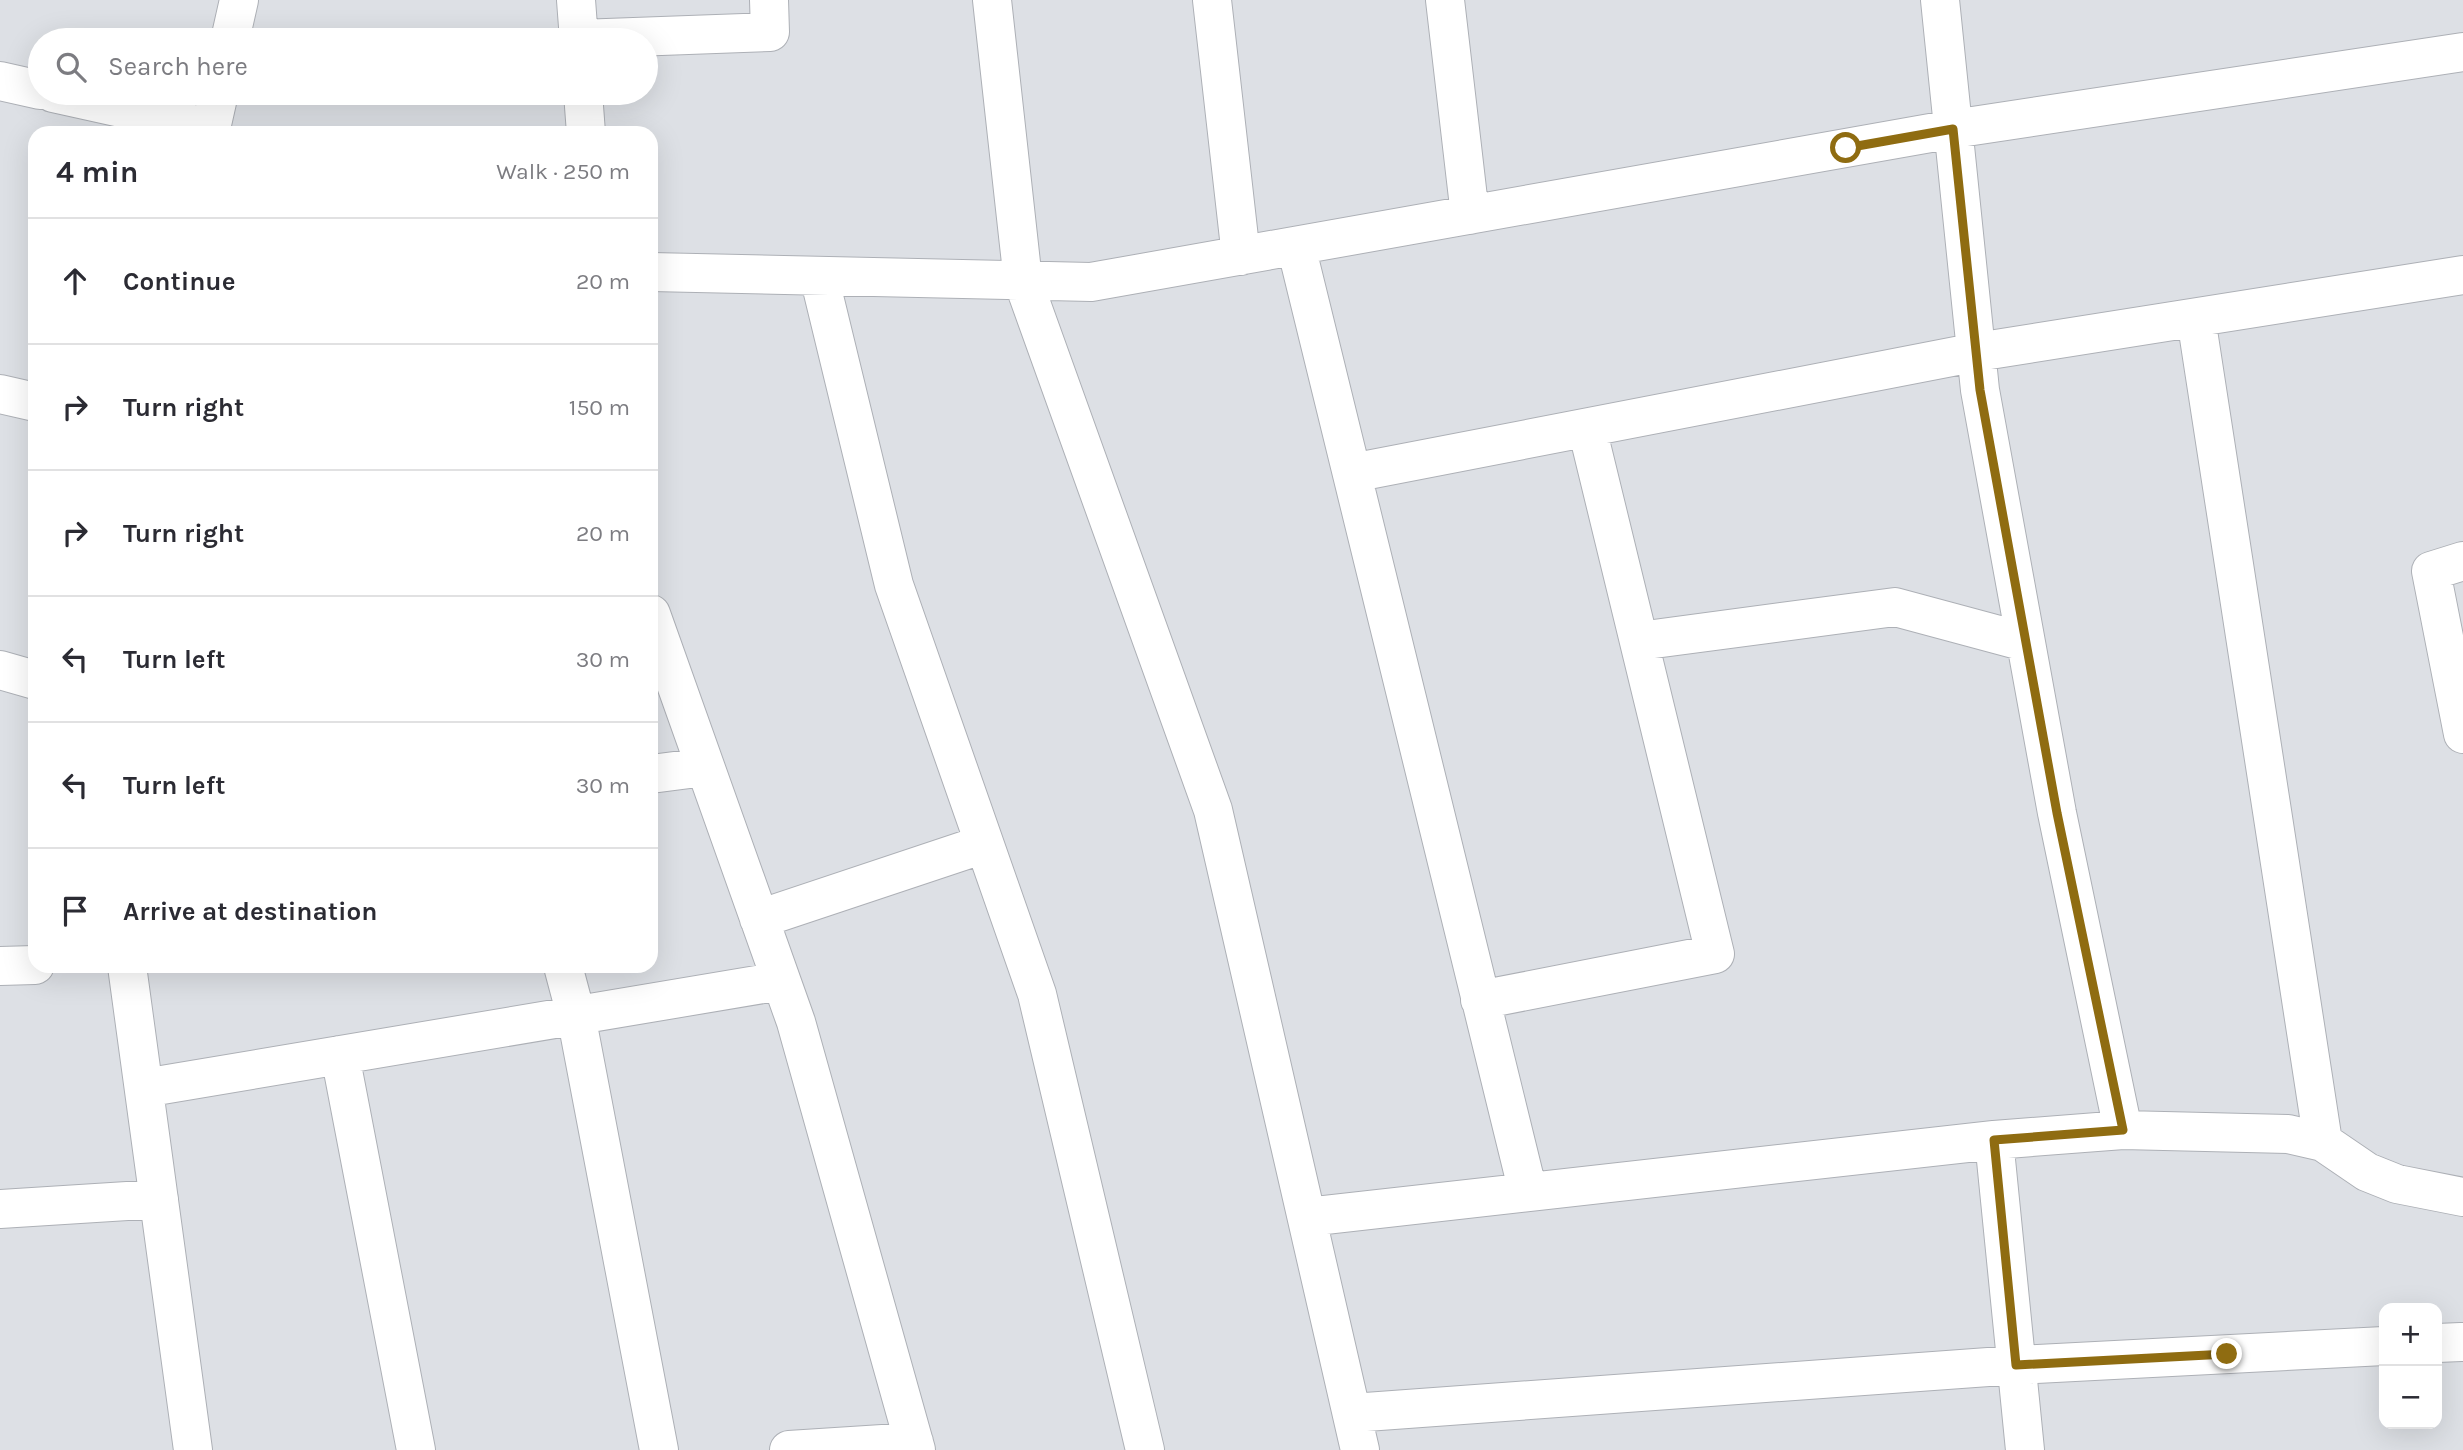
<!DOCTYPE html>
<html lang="en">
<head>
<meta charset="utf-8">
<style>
	body { margin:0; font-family:Karla,sans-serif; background:#f7f7f7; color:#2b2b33 }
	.controls { position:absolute; right:21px; bottom:21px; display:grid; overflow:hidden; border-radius:14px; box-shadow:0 7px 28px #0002 }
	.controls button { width:63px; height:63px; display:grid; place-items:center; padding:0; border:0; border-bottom:2px solid #e1e1e2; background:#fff; color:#2b2b33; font:35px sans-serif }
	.stop { position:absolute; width:21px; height:21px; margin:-16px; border:5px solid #8f6c11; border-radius:50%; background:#fff }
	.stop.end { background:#8f6c11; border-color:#fff; box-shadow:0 2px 7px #0008 }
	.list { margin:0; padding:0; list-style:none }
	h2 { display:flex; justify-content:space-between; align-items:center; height:91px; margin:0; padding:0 28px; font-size:30px }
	h2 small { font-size:23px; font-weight:400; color:#7c7c81 }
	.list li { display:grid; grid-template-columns:46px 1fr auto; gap:21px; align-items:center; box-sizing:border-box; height:126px; padding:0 28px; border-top:2px solid #e1e1e2 }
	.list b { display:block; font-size:26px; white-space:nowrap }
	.list em { font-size:23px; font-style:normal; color:#7c7c81 }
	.icon { flex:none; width:38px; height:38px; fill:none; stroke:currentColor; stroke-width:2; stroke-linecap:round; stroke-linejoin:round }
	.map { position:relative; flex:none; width:2463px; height:1450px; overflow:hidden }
	.search { position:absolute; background:#fff; box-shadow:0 7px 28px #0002; left:28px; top:28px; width:630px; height:77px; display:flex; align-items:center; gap:18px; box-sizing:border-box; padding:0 24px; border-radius:38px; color:#7c7c81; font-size:26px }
	.panel { position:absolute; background:#fff; box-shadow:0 7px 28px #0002; left:28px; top:126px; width:630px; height:847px; border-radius:21px }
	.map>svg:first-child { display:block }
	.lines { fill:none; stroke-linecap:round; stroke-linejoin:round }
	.street-casing { stroke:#adb0b6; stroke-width:40 }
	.street { stroke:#fff; stroke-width:38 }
	.route { stroke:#8f6c11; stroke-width:9 }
</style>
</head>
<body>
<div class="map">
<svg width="2463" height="1450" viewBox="0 0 2463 1450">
	<rect width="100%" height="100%" fill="#dde0e5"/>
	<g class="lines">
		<defs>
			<path id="street" d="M576 0 579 40
				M992 0 1023 281 1213 810 1360 1450
				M1212 0 1241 256
				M1445 0 1470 215
				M1940 0 1980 390 2057 813 2123 1130
				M579 39 770 32 769 0
				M230 40 239 0
				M0 81 40 90
				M53 93 211 128
				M583 93 586 133
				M210 133 219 93
				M1296 246 1528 1192
				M651 272 1091 282 1953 129 2463 52
				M819 276 894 585 1037 994 1145 1450
				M2196 318 2323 1142
				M0 394 35 402
				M1352 473 1977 352 2463 275
				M2463 561 2431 571 2463 734
				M651 614 796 1022 916 1450
				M1639 641 1895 607 2025 642
				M0 670 35 680
				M651 774 705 767
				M759 919 984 844
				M0 966 35 965
				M127 966 193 1450
				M563 966 576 1015 659 1450
				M1480 1000 1715 954 1587 428
				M340 1055 416 1450
				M144 1088 781 981
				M1994 1140 2123 1130 2288 1134 2323 1142 2367 1172 2397 1184 2463 1197
				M0 1209 159 1199
				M1307 1217 1994 1140 2025 1450
				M2437 1343 2461 1342
				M1352 1413 2016 1365 2384 1346
				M789 1450 914 1442"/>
		</defs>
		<use href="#street" class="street-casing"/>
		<use href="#street" class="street"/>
	</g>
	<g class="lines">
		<path class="route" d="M1846 148 1953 129 1980 390 2057 813 2123 1130 1994 1140 2016 1365 2227 1354"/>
	</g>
</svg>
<div class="controls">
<button>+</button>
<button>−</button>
</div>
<div class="stop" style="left:1846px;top:148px"></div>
<div class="stop end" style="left:2227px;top:1354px"></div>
<div class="search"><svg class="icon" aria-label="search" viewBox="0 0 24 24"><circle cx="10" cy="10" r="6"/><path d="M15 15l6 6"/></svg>Search here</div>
<section class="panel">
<h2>4 min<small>Walk · 250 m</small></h2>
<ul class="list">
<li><svg class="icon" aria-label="ahead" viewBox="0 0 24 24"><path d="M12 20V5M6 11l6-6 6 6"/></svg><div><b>Continue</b></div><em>20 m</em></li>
<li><svg class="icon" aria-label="right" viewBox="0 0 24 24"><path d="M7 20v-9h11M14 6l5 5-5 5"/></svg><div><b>Turn right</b></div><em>150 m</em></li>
<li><svg class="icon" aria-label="right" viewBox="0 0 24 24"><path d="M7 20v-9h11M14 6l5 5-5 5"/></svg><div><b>Turn right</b></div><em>20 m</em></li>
<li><svg class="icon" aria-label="left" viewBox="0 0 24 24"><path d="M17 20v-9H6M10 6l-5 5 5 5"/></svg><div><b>Turn left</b></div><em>30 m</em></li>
<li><svg class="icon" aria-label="left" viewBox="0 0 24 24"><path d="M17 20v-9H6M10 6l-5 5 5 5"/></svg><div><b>Turn left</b></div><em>30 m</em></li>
<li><svg class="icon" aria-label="arrive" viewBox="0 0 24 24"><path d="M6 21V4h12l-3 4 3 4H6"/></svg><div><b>Arrive at destination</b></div></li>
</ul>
</section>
</div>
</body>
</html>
